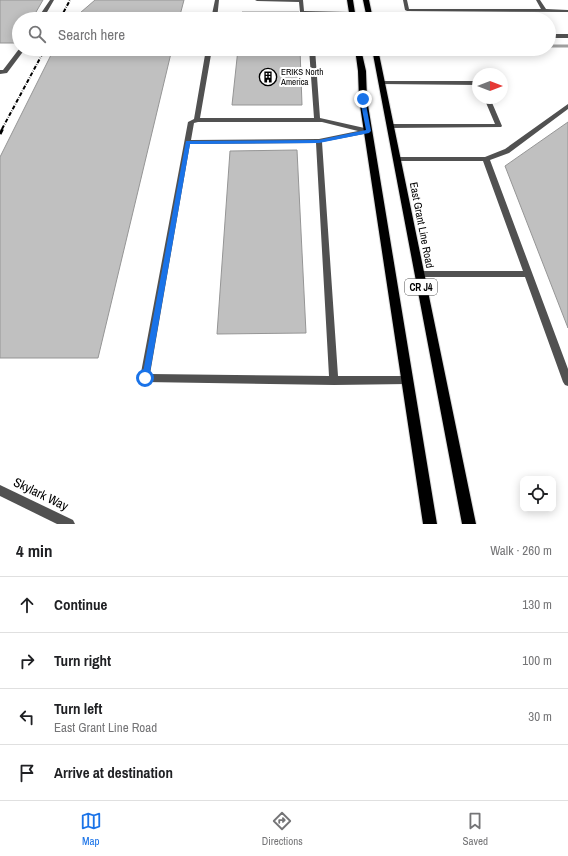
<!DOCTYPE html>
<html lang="en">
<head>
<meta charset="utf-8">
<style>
	body { margin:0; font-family:"Archivo Narrow",sans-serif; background:#f2f2f2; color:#202124 }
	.controls { position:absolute; right:12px; bottom:12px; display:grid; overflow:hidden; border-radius:8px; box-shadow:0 2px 10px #0003 }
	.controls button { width:36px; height:36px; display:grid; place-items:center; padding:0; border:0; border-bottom:1px solid #e0e0e0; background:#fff; color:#202124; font:20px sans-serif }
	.compass { position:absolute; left:472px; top:68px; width:36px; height:36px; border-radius:50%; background:#fff; box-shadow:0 2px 10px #0003; rotate:90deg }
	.stop { position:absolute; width:12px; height:12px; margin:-9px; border:3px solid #1a73e8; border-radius:50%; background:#fff }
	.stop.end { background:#1a73e8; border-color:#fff; box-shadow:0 1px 4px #0008 }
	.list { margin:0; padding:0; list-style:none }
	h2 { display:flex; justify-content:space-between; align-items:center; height:52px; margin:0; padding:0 16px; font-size:17px }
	h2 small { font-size:13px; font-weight:400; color:#757577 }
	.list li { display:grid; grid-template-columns:26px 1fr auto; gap:12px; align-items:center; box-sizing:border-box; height:56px; padding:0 16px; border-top:1px solid #e0e0e0 }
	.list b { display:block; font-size:15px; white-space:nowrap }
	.list p { margin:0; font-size:13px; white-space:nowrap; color:#757577 }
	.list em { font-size:13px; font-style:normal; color:#757577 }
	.icon { flex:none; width:22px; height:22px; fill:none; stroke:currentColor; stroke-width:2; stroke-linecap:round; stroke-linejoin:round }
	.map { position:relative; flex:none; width:568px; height:524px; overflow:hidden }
	.search { position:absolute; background:#fff; box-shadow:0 2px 10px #0003; left:12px; right:12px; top:12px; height:44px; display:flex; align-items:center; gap:10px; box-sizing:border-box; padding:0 14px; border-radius:22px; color:#757577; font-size:15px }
	.sheet { height:276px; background:#fff }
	nav { display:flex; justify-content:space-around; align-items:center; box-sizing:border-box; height:56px; border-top:1px solid #e0e0e0; background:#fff; font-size:11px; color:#757577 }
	nav a { display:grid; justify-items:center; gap:2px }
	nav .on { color:#1a73e8 }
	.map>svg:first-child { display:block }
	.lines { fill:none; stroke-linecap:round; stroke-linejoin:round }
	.stream { stroke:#9f9f9f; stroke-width:3 }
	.building { fill:#c0c0c0; stroke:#959595 }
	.primary-casing { stroke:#dbdbdb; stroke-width:2 }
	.service { fill:#515151; fill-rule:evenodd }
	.minor { fill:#515151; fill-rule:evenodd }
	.primary { fill:#000; fill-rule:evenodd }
	.rail-far1 { stroke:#000; stroke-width:2; stroke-dasharray:4 1.5 0.5 1.5; stroke-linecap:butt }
	.rail { stroke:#000; stroke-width:3; stroke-dasharray:5.5 2 1 2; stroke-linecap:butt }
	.route { fill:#1a73e8 }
	.labels { text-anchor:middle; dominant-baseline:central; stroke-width:4; stroke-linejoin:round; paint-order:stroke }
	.far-poi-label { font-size:9px; fill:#000; stroke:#fff; text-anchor:start }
	.shield { fill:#fff; stroke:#4c4c4c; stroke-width:1 }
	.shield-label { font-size:10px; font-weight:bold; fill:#000 }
	.street-label { font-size:11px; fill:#000; stroke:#fff }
	.near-street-label { font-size:13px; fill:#000; stroke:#fff }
</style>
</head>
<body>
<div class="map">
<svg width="568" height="524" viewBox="0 0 568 524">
	<rect width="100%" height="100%" fill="#fff"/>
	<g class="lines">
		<path class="stream" d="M549 46H568"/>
	</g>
	<path class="building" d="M0 0H43L32 19H19L18 43H0Z
		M95 0H184L179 19H73Z
		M242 12H299V19H241Z
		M54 49H172L98 358H0V157Z
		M238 49H300L302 105H232Z
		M568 122V328L505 166Z
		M297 150 306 333 217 334 230 151Z"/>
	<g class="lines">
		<defs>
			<path id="primary" d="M347 0H353L356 19H350Z
				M363 0H369L373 19H367Z
				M355 49H361L366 71 367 99 437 524H423L359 99 358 71Z
				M372 49H378L476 524H462Z"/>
		</defs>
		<use href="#primary" class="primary-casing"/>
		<path class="service" d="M50 0H54L43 19H37Z
			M215 0H219L217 19H211Z
			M255 0H303L304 11 352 12 354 13 352 14 302 13 300 12 299 2 257 1Z
			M403 0H407L409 9H541L536 0H540L546 9 568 10V12L407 11 405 10Z
			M549 34H568V38H549Z
			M19 49H25L7 73 0 74V70H3Z
			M206 49H212L200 118H314L309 49H315L320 118 369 129 372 131 369 133 322 142 338 376H408L411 377 413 380 411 383 408 384 334 385 145 382 142 381 140 378 188 122 194 119ZM198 122H322L358 131 319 139 191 140 194 123ZM316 143 329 376 150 374 190 144Z
			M382 81H478V85L380 84 379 83Z
			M484 98H490L502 126 501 127 390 128 387 126 390 124H495Z
			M568 104V109L509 153 490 160 568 369V386L565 385 563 382 525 277H419L416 276 415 274 416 272 419 271H523L483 161H396L393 159 396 157H485L505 149Z"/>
		<path class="minor" d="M0 485 73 520 75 524H57L0 496Z"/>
		<use href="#primary" class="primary"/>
		<path class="rail-far1" d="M60 19 70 0
			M2 129 45 49"/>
		<path class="rail" d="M0 134 3 128"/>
	</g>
	<path class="route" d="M363 98 365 99 371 131 369 133 319 143 190 144 149 378 148 380H143L142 378 186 141 319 140 366 130 360 99Z"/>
	<defs>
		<symbol id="building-ring" viewBox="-11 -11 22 22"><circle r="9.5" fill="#fff" stroke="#000" stroke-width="1.5"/><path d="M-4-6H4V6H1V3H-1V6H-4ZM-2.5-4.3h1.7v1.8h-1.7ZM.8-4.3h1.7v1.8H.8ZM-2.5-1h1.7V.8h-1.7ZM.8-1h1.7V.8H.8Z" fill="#000"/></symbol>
	</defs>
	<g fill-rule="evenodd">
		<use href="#building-ring" x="258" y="67" width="20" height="20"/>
	</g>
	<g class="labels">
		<g class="far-poi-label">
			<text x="281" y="72">ERIKS North<tspan x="281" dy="10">America</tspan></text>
		</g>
		<rect class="shield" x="405" y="279" width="32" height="16" rx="3"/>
		<g class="shield-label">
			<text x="421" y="287">CR J4</text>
		</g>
		<g class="street-label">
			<text transform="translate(422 225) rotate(79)">East Grant Line Road</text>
		</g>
		<g class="near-street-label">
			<text transform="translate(41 494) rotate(26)">Skylark Way</text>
		</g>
	</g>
</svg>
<div class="controls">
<button><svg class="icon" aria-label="locate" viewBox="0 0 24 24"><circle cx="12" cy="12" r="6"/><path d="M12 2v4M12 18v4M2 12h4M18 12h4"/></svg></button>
</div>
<svg class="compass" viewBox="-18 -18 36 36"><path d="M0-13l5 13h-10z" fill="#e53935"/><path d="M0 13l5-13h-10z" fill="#757577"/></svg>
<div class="stop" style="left:145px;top:378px"></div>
<div class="stop end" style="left:363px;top:99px"></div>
<div class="search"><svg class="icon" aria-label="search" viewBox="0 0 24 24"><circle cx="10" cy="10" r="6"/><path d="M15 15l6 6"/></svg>Search here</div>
</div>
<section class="sheet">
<h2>4 min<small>Walk · 260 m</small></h2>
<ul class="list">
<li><svg class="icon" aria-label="ahead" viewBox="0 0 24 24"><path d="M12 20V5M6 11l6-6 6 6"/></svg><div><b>Continue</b></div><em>130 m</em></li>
<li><svg class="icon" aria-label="right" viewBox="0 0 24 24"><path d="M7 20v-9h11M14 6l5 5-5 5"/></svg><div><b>Turn right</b></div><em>100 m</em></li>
<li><svg class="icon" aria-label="left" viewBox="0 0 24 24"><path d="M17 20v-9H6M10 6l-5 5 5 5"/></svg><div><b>Turn left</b><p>East Grant Line Road</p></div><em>30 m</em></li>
<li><svg class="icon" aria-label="arrive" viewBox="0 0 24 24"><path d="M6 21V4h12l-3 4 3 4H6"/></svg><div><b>Arrive at destination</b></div></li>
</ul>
</section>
<nav>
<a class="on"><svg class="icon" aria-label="map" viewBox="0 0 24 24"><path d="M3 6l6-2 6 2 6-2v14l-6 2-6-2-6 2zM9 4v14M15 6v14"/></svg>Map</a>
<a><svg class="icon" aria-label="directions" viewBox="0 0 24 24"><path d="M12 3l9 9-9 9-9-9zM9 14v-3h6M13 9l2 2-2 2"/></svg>Directions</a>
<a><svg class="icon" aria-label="saved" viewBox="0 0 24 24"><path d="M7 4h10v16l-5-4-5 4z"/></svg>Saved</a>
</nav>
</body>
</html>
